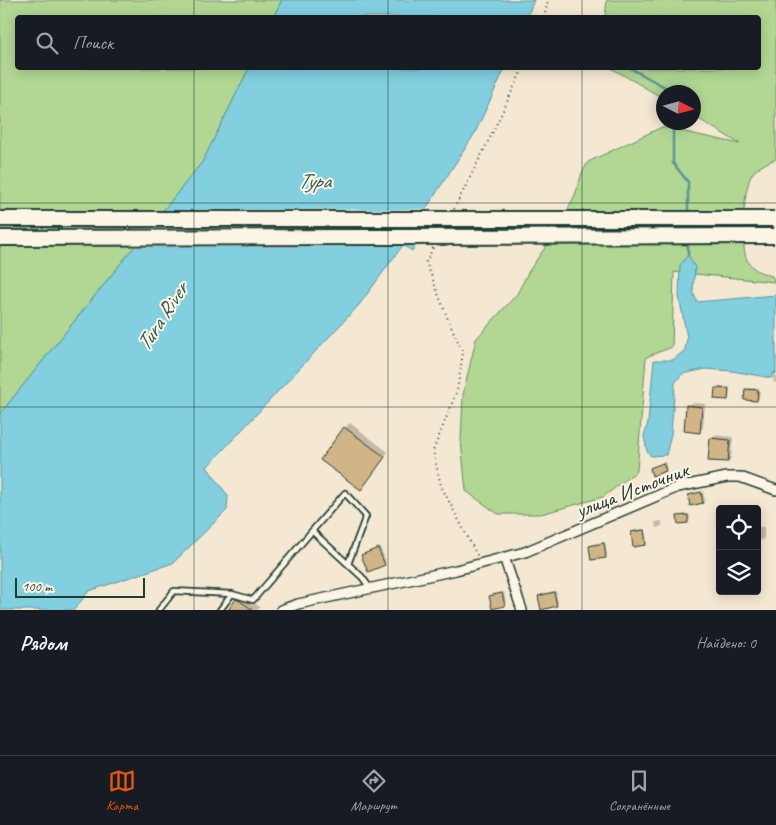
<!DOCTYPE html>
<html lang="ru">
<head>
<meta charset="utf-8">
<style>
	body { margin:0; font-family:Caveat,sans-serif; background:#242831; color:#f1f3f6 }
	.controls { position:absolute; right:15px; bottom:15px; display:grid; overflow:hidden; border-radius:5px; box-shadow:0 2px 12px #0003 }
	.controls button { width:45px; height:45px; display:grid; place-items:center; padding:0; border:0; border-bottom:1px solid #363941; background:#171b24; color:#f1f3f6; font:25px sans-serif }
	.compass { position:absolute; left:656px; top:85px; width:45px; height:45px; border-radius:50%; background:#171b24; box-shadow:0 2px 12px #0003; rotate:96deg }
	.scale { position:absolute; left:15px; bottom:12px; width:130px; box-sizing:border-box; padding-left:5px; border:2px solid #1f3d34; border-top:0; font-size:14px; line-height:18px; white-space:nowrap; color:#1f3d34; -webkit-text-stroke:4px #fcf5e5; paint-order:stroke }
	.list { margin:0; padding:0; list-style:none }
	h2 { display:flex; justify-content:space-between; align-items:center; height:65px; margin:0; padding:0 20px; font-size:21px }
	h2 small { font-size:16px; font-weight:400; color:#9ea1a6 }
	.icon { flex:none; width:28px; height:28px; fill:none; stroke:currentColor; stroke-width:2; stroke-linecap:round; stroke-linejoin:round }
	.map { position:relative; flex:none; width:776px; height:610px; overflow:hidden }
	.search { position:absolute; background:#171b24; box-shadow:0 2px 12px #0003; left:15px; right:15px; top:15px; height:55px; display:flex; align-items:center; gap:12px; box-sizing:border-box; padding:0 18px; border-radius:5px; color:#9ea1a6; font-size:19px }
	.sheet { height:145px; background:#171b24 }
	nav { display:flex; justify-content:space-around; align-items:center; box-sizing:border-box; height:70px; border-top:1px solid #363941; background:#171b24; font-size:14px; color:#9ea1a6 }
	nav a { display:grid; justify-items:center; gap:2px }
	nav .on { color:#ea580c }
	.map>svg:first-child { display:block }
	.green { fill:#b1d793; stroke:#688a64 }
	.water { fill:#81cfdf; stroke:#5a959b }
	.pier { fill:#f4e8d2 }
	.shadow { fill:#0003 }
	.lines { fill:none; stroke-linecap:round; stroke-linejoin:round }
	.stream { stroke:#5a959b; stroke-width:2.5 }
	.building { fill:#d2b587; stroke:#1f3d34 }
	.service-casing { stroke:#1f3d34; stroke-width:8 }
	.minor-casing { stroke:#1f3d34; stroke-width:12 }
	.path { stroke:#1f3d34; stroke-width:2; stroke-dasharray:1 4; stroke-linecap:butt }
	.service { stroke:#fcf5e5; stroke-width:4.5 }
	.minor { stroke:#fcf5e5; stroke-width:9 }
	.trunk-bridge-casing { stroke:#1f3d34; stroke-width:18; stroke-linecap:butt }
	.trunk-bridge { stroke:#fcf5e5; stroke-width:14 }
	.grid { fill:none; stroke:#1f3d34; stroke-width:1; stroke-opacity:0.55 }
	.labels { text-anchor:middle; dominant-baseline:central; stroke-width:4; stroke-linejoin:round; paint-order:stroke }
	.street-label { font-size:21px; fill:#1f3d34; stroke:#fcf5e5 }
	.water-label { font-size:22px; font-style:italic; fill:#335a56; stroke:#fcf5e5 }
</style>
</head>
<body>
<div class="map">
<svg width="776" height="610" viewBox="0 0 776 610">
	<rect width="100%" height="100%" fill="#f4e8d2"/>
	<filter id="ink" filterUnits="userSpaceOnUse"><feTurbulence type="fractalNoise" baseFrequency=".02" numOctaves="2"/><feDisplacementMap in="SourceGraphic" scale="10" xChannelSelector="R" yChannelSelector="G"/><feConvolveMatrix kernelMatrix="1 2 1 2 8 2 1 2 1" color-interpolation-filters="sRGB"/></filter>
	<g filter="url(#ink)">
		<path class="green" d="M0 0H282L273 17 18 18V68H249L203 161 0 414Z
			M607 0H776V159C768 162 758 167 753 173 743 184 740 247 747 260 753 270 761 273 772 276L775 282 674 272 672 347 646 357 637 471 603 497 541 514H498L466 491 461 441 463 395 476 339 517 294 529 271 557 230 575 195 582 173 588 162 662 127 740 144 694 116V92H664L663 98 611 68H758V18L605 17Z"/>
		<path class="water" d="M282 0H534L527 17H273Z
			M249 68H505L475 133 413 229 423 236 412 251 403 245 359 305 207 467 228 496 227 510 173 563 89 591 74 610H0V414L203 161Z
			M688 255 695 267 693 292 697 302 776 295V373H773L772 378 732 371 706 369 682 374 675 383 671 434 666 455 651 456 647 451 644 436 648 422 654 360H673L685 350 687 338 679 296 680 265Z"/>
		<path class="pier" d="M429 209 417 229 424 234 425 237 418 246 131 247 161 210Z"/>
		<path class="shadow" d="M776 371V383L773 382 774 373Z
			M718 386 730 387 729 397 727 399 716 389Z
			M748 388 760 389 759 398 757 400 746 390Z
			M691 403 705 404 703 428 700 431 688 406Z
			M350 423 388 452 366 483 345 428Z
			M714 435 733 437 731 458 727 461 711 439Z
			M665 462 667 468 665 470 651 468Z
			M703 491 705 500 703 502 689 496 691 494Z
			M718 507H727V509H720V522H716V509Z
			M689 514 690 519 688 521 679 517 681 515Z
			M662 521V526L656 528 655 522Z
			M757 527H764V538L762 540H757Z
			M645 529 647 542 645 544 632 532 635 530Z
			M605 542 607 555 605 557 590 546 593 544Z
			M380 547 386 562 384 564 365 554Z
			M556 591 558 603 556 605 539 596 541 594Z
			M504 592 506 603 504 605 491 596 493 594Z
			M242 595 260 607 258 610H229Z"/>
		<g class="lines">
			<path class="stream" d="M630 68 674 92
				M673 122V163L688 182V213
				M688 241V255"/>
		</g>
		<path class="building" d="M715 388 729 389 728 400 714 399Z
			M745 389 758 390 757 401 744 400Z
			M686 405 702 407 700 433 684 431Z
			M344 427 385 457 361 490 320 460Z
			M710 438 730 440 728 462 708 461Z
			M663 463 666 471 652 476 650 468Z
			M701 492 703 503 690 506 688 495Z
			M688 515V523L678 524 677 516Z
			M644 530 646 545 633 547 631 532Z
			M604 543 606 558 591 560 589 546Z
			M378 548 385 565 368 572 361 555Z
			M554 592 557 606 541 610 538 596Z
			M502 593 505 606 492 609 489 596Z
			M236 599 240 601 253 610H228Z"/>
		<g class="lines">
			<defs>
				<path id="service" d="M312 531 345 493 366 516 348 564
					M159 610 174 591 232 594 253 600 312 531 362 577 370 588
					M220 610 232 594"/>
				<path id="minor" d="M504 557 522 610
					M281 610 298 604 456 570 525 552 678 487 727 477H740L776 490"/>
			</defs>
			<use href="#service" class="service-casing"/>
			<use href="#minor" class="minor-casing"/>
			<path class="path" d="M544 18 548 0
				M454 209 489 140 523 68
				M433 248 426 262 447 317 463 353 457 391 433 451 441 486 478 557"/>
			<use href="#service" class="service"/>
			<use href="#minor" class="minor"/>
			<defs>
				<path id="trunk-bridge" d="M0 219H774
					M0 238 774 236"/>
			</defs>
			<use href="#trunk-bridge" class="trunk-bridge-casing"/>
			<use href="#trunk-bridge" class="trunk-bridge"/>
		</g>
	</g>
	<path class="grid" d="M194 0V18M388 0V18M582 0V18M194 68V610M388 68V610M582 68V610M0 203H776M0 407H776"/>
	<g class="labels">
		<g class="street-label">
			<text transform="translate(632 490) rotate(-21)">улица Источник</text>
		</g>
		<g class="water-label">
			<text x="314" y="181">Тура</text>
			<text transform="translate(162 317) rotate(-57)">Tura River</text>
		</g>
	</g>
</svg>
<div class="controls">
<button><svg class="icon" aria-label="locate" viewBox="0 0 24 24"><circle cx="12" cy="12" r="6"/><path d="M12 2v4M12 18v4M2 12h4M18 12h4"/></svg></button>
<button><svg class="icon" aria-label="layers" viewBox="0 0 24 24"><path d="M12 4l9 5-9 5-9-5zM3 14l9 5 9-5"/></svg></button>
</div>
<svg class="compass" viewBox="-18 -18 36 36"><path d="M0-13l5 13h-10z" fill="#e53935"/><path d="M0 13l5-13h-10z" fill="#9ea1a6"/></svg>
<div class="scale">100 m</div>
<div class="search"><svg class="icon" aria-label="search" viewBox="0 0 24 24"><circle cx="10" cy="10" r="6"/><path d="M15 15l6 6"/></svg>Поиск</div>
</div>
<section class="sheet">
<h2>Рядом<small>Найдено: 0</small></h2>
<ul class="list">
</ul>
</section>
<nav>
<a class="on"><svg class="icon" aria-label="map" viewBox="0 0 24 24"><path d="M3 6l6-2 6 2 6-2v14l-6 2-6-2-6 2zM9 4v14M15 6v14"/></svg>Карта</a>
<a><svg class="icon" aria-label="directions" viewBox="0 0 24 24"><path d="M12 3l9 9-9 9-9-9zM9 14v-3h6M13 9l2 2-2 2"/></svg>Маршрут</a>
<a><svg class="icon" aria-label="saved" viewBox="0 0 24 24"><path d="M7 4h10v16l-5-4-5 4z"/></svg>Сохранённые</a>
</nav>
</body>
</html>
